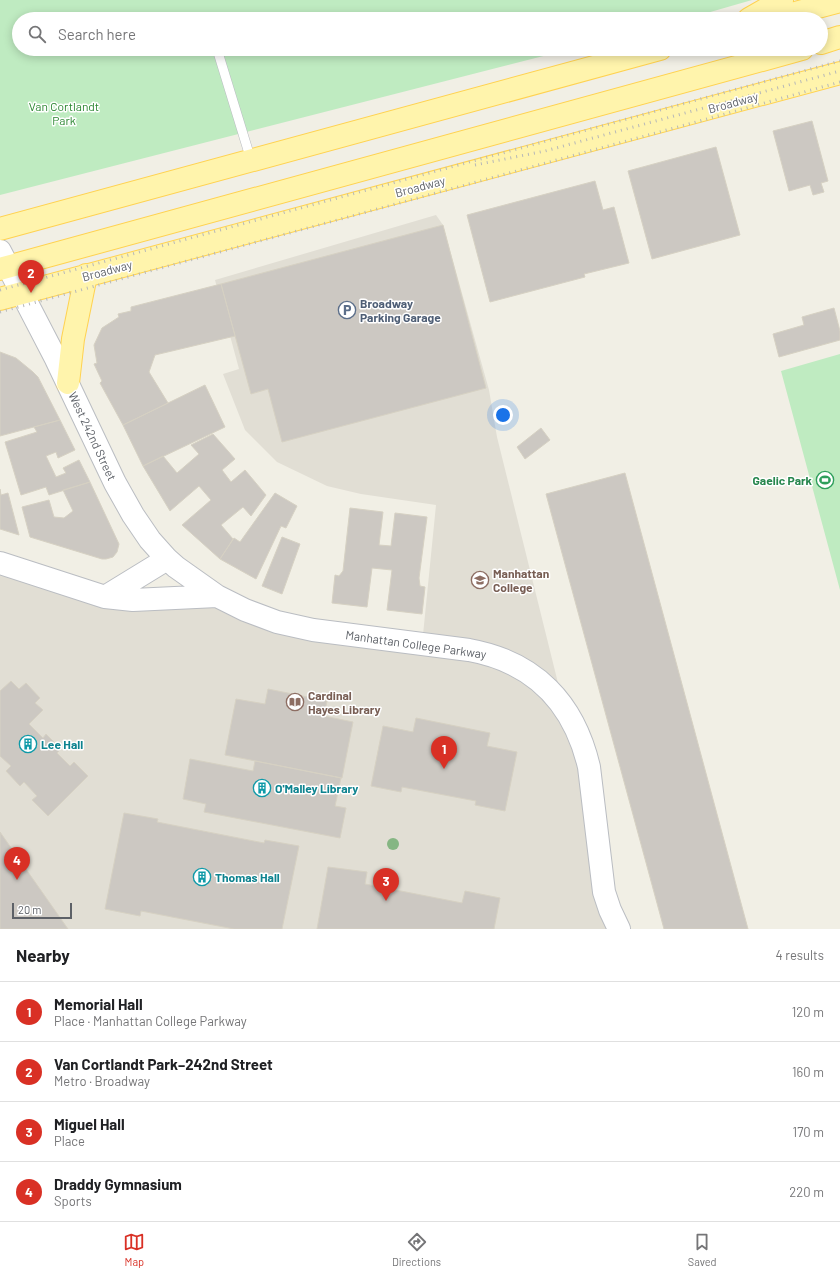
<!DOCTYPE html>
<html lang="en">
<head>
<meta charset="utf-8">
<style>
	body { margin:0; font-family:Barlow,sans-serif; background:#f2f2f2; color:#202124 }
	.scale { position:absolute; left:12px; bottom:10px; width:60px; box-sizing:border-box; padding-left:4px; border:2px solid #5d6167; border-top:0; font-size:11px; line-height:14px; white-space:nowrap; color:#5d6167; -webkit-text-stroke:3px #fff; paint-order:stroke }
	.you { position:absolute; left:503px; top:415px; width:14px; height:14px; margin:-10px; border:3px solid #fff; border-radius:50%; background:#1a73e8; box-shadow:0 0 0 6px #1a73e833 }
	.badge { display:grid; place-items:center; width:26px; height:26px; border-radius:50%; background:#d93025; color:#fff; font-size:13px; font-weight:700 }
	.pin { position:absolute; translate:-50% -33px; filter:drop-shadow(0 1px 2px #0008) }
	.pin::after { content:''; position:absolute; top:21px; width:14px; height:12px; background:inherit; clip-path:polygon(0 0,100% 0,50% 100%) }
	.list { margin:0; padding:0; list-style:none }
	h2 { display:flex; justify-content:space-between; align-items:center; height:52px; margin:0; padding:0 16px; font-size:17px }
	h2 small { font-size:13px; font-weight:400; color:#757577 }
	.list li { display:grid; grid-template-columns:26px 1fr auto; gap:12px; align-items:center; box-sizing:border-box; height:60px; padding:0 16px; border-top:1px solid #e0e0e0 }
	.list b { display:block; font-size:15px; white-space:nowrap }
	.list p { margin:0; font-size:13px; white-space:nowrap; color:#757577 }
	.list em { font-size:13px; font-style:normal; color:#757577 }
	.icon { flex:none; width:22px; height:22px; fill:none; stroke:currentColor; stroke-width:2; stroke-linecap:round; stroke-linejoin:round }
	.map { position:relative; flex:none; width:840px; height:929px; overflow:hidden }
	.search { position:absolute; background:#fff; box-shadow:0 2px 10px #0003; left:12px; right:12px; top:12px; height:44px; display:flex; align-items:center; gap:10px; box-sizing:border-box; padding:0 14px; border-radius:22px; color:#757577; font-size:15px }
	.sheet { height:292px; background:#fff }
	nav { display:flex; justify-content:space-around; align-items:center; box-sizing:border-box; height:56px; border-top:1px solid #e0e0e0; background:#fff; font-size:11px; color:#757577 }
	nav a { display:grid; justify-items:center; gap:2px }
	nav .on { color:#d93025 }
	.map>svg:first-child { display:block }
	.education { fill:#e1ded4 }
	.green { fill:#bfebc1 }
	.building { fill:#ccc8c2; stroke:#d6d1c3 }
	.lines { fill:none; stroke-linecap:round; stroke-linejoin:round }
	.service-casing { stroke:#babdc2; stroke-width:10 }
	.tertiary-casing { stroke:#babdc2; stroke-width:24 }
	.primary-casing { stroke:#ffd250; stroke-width:24 }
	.service { stroke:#fff; stroke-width:9 }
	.tertiary { stroke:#fff; stroke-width:22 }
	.primary { stroke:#fff4ac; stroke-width:22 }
	.rail { stroke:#b7b8b8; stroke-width:3; stroke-dasharray:1 5; stroke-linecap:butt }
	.tree { fill:#85b683 }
	.labels { text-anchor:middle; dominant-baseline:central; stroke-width:3; stroke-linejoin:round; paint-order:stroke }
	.street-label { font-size:12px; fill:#5d6167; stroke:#fff }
	.park-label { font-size:12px; fill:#2c8732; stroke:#fff }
	.service-label { font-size:12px; font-weight:bold; fill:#4e5e75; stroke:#fff; text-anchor:start }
	.leisure-label { font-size:12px; font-weight:bold; fill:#27864d; stroke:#fff; text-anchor:end }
	.education-label { font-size:12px; font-weight:bold; fill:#785e54; stroke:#fff; text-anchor:start }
	.culture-label { font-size:12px; font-weight:bold; fill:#0d838f; stroke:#fff; text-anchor:start }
</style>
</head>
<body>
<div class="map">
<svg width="840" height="929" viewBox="0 0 840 929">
	<rect width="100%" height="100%" fill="#f1efe5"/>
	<path class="education" d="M436 215 443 225 489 390 497 437 619 929H0V563L105 597 231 603 422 645 436 505 361 494 327 486 277 462 245 430 223 374 239 369 215 280Z"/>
	<path class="green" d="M0 0H752L686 19H19V49H571L0 195Z
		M840 354V590L781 371Z"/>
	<path class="building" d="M812 121 828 181 821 183 824 192 813 195 810 185 789 191 773 131Z
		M716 147 740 235 652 259 628 171Z
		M595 181 603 210 614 207 629 263 584 274 585 277 490 302 467 215Z
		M443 225 486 388 282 442 268 389 251 394 221 284Z
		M221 284 235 336 155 355 149 372 168 403 123 425 100 383 102 381 94 364 97 363 94 345 102 328 119 317 118 314 131 311V307Z
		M834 308 840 331V340L779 357 773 334 804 325 802 317Z
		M0 352 16 358 33 372 38 377 60 420 0 436Z
		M205 385 225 427 143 466 123 425Z
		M60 420 75 450 58 458 56 452 46 456 56 477 66 473 63 468 79 460 90 482 49 495 46 487 21 495 5 442 37 432 34 427Z
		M541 428 550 440 525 459 517 447Z
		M213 434 235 459 222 470 231 482 245 470 266 495 251 516 243 507 221 525 233 539 220 559 182 525 211 500 199 486 170 511 143 466 163 456 177 473 199 454 191 445Z
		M625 473 748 929H664L546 494Z
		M90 482 119 544 117 552 113 557 106 559H102L30 537 22 507 49 500 54 517 64 518 73 511 63 490Z
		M0 489 1 495 8 493 19 535 0 529Z
		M275 493 297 506 286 528 281 526 256 579 220 559 234 538 240 542Z
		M350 508 383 512 379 545 391 546 395 513 427 517 419 578 420 586 425 587 422 614 387 610 392 570 372 568 367 607 332 603 335 575 339 576 343 571Z
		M282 537 300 544 282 594 262 586Z
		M11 681 19 689 26 683 40 698 35 703 43 710 29 724 43 738 46 734 61 749 57 753 70 766 74 762 88 776 48 816 32 800 37 796 24 782 20 786 6 771 11 766 0 756V691Z
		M268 689 327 701 324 716 353 722 342 778 225 755 236 699 265 704Z
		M416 718 490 733 487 746 517 752 505 811 475 805 476 801 402 787 401 792 371 786 383 726 413 732Z
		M190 759 253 771 255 761 341 778 335 806 346 808 340 838 204 812 206 804 183 799Z
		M124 813 158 819 157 822 264 843 265 840 299 846 282 929H234L141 911 140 916 105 909Z
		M0 832 68 929H0Z
		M328 867 367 872 365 884 462 903 465 891 500 898 494 929H317Z"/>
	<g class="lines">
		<defs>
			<path id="service" d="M217 49 251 160"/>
			<path id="tertiary" d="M0 251 56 359 115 483 133 515 150 540 167 559 176 567 217 596 245 610 277 622 313 630 469 650C535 662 574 703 589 767L604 892 610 910 619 929
				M0 563 105 597 133 600 217 596
				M105 597 167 559"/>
			<path id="primary" d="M749 19 782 0
				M773 19 840 1
				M821 43 840 37
				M0 229 660 49
				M0 269 802 49
				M0 299 840 73
				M68 383 73 339 86 275"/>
		</defs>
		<use href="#service" class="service-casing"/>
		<use href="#tertiary" class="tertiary-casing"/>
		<use href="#primary" class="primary-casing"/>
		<use href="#service" class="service"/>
		<use href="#tertiary" class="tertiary"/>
		<use href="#primary" class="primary"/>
		<path class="rail" d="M475 165 545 151 840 71
			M0 290 840 61
			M0 312 696 122 840 82"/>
	</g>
	<circle class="tree" cx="393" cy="844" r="6"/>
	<defs>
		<symbol id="parking-ring" viewBox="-11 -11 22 22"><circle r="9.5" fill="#fff" stroke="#5c6f8a" stroke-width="1.5"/><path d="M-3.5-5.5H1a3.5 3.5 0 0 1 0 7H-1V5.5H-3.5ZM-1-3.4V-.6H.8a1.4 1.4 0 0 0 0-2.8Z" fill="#5c6f8a"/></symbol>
		<symbol id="stadium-ring" viewBox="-11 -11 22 22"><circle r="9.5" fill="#fff" stroke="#2e9e5b" stroke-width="1.5"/><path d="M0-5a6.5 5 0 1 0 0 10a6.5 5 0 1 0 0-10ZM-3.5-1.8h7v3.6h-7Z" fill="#2e9e5b"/></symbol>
		<symbol id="university-ring" viewBox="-11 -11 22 22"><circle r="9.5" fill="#fff" stroke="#8d6e63" stroke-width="1.5"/><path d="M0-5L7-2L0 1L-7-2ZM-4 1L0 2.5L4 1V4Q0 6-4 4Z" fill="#8d6e63"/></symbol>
		<symbol id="library-ring" viewBox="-11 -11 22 22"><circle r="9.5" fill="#fff" stroke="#8d6e63" stroke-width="1.5"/><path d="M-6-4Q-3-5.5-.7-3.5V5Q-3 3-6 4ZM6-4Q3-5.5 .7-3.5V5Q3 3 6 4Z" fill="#8d6e63"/></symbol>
		<symbol id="building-ring" viewBox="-11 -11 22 22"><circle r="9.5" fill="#fff" stroke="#0f9aa8" stroke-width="1.5"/><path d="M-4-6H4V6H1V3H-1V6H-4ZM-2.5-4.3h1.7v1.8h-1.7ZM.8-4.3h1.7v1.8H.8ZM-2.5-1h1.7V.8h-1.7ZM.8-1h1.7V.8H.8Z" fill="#0f9aa8"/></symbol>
	</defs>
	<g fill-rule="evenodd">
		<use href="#parking-ring" x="337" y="300" width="20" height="20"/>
		<use href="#stadium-ring" x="815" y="470" width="20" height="20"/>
		<use href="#university-ring" x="470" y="570" width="20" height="20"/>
		<use href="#library-ring" x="285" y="692" width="20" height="20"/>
		<use href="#building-ring" x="18" y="734" width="20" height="20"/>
		<use href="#building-ring" x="252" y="778" width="20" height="20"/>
		<use href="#building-ring" x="192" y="867" width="20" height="20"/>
	</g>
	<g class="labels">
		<g class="street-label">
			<text transform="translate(733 102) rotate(-15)">Broadway</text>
			<text transform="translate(420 186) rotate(-15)">Broadway</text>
			<text transform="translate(107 270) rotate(-15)">Broadway</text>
			<text transform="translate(93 436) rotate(65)">West 242nd Street</text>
			<text transform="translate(416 644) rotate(8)">Manhattan College Parkway</text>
		</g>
		<g class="park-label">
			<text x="64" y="106">Van Cortlandt<tspan x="64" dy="14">Park</tspan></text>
		</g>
		<g class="service-label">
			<text x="360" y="303">Broadway<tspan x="360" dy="14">Parking Garage</tspan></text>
		</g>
		<g class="leisure-label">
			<text x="812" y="480">Gaelic Park</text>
		</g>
		<g class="education-label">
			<text x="493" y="573">Manhattan<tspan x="493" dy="14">College</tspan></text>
			<text x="308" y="695">Cardinal<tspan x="308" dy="14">Hayes Library</tspan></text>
		</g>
		<g class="culture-label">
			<text x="41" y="744">Lee Hall</text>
			<text x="275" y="788">O'Malley Library</text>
			<text x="215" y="877">Thomas Hall</text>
		</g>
	</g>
</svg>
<div class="scale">20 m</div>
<div class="you"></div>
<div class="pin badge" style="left:444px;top:769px">1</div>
<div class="pin badge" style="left:31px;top:293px">2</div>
<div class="pin badge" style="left:386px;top:901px">3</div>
<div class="pin badge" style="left:17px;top:880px">4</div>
<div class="search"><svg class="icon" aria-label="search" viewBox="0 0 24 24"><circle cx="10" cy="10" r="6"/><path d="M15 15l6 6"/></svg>Search here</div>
</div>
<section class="sheet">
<h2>Nearby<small>4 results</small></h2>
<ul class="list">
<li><span class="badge">1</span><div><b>Memorial Hall</b><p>Place · Manhattan College Parkway</p></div><em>120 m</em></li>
<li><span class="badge">2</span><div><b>Van Cortlandt Park–242nd Street</b><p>Metro · Broadway</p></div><em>160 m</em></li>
<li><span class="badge">3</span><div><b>Miguel Hall</b><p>Place</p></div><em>170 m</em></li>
<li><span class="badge">4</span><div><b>Draddy Gymnasium</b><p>Sports</p></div><em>220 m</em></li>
</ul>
</section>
<nav>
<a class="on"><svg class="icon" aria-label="map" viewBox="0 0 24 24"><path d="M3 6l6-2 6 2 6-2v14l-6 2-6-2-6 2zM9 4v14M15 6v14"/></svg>Map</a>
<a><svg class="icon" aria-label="directions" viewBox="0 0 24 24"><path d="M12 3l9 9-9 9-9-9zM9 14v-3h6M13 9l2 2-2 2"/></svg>Directions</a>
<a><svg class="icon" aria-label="saved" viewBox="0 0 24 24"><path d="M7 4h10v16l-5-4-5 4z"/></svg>Saved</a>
</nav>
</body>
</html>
